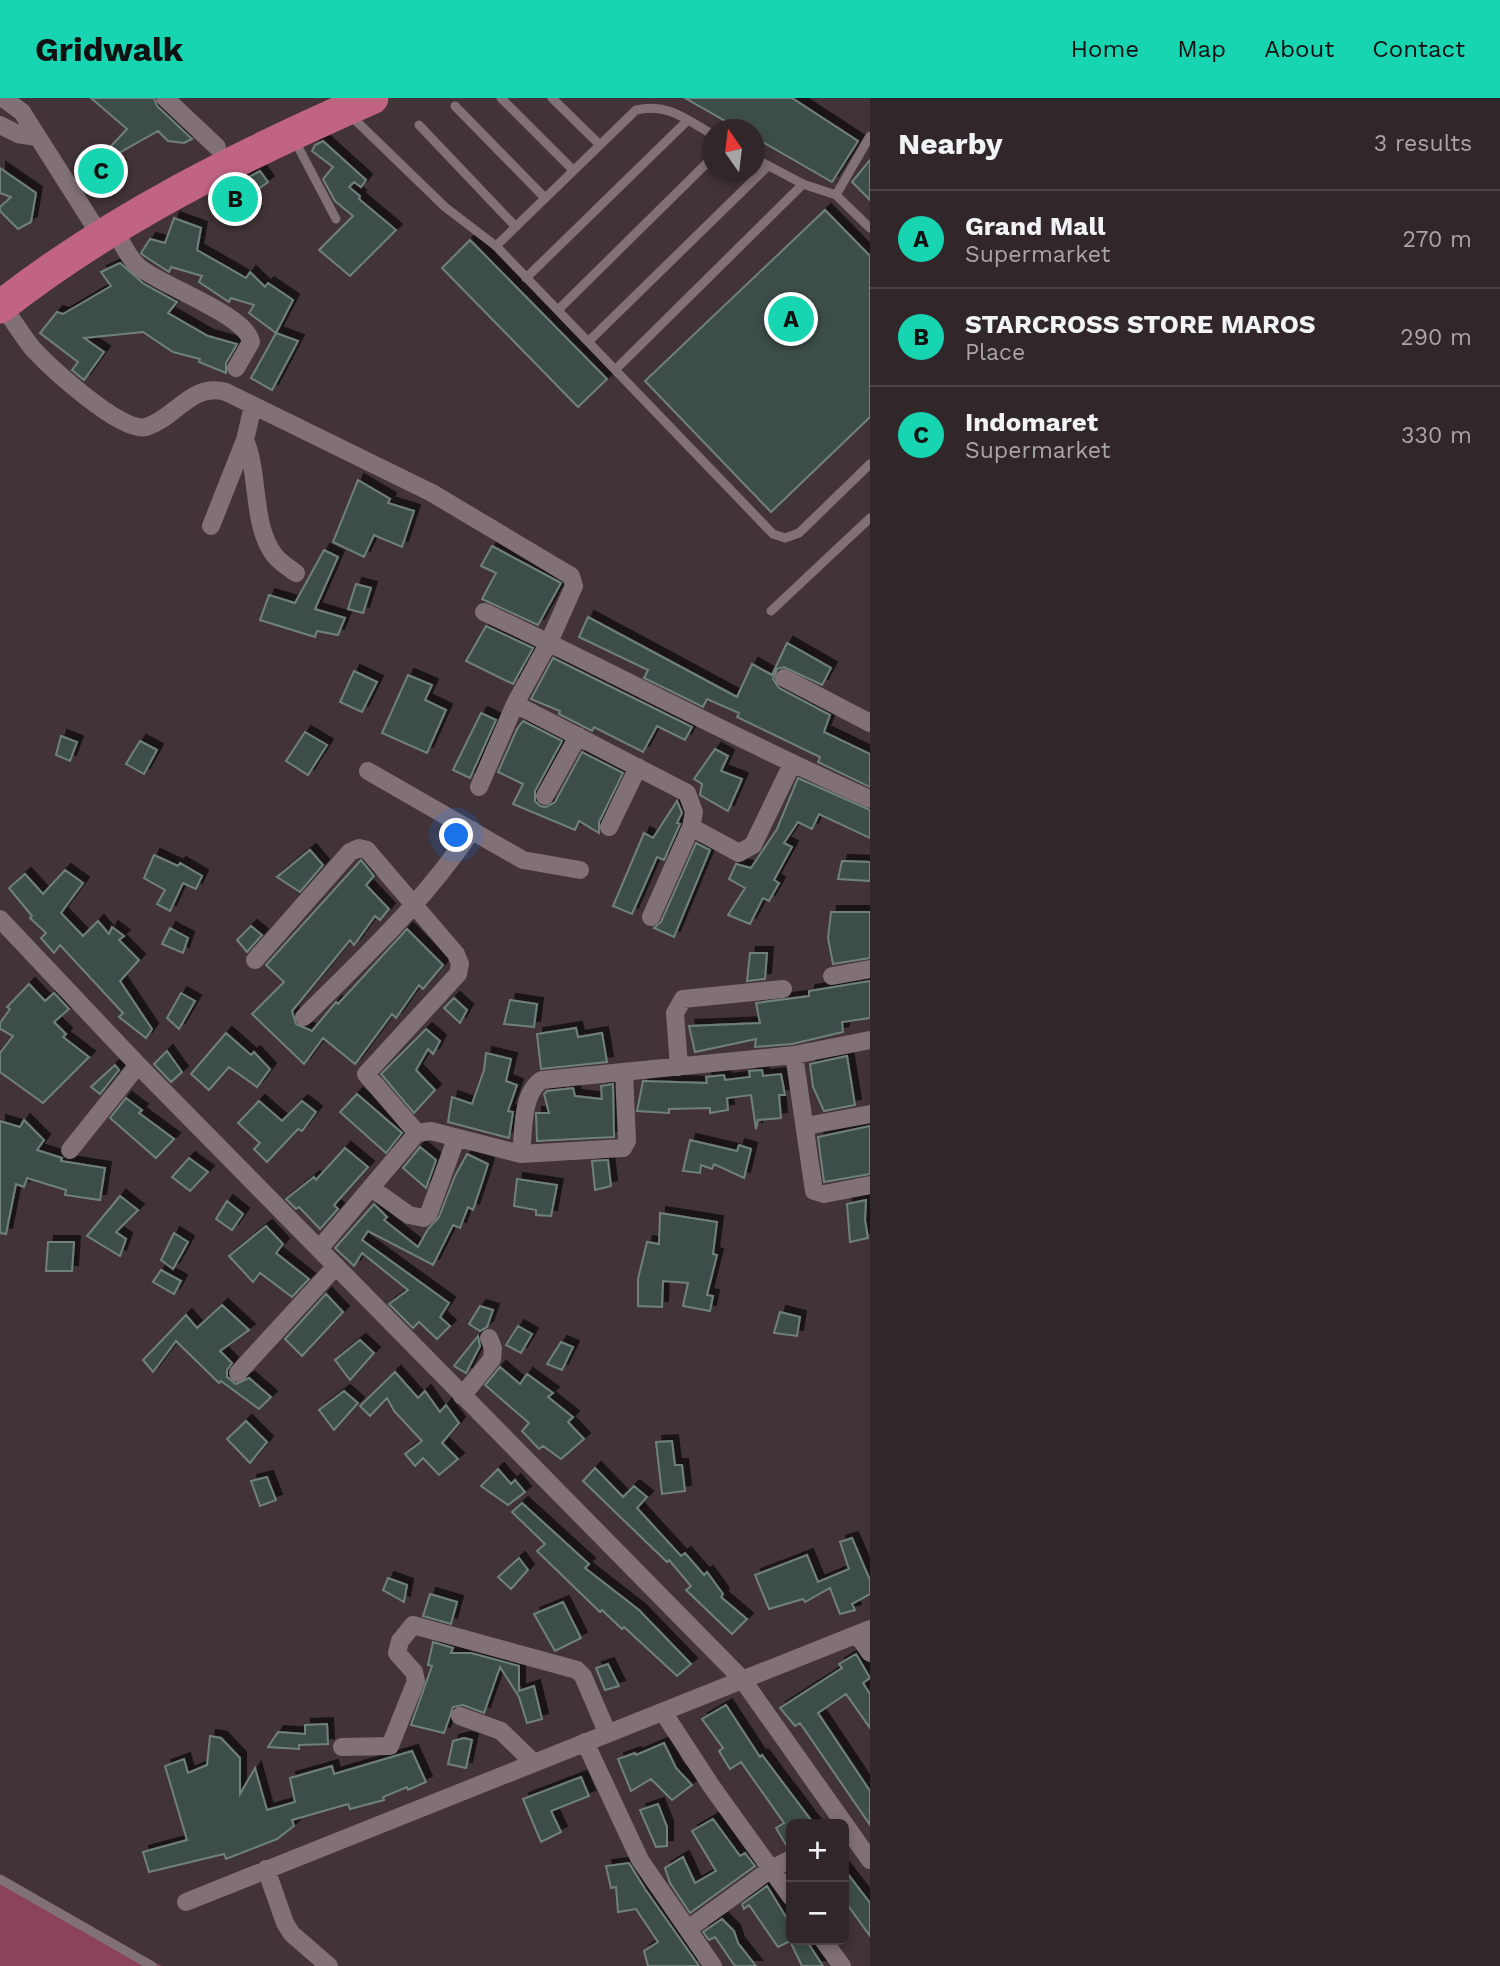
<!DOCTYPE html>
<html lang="en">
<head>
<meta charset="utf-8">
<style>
	body { margin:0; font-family:"Work Sans",sans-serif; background:#392e31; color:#f1f3f6 }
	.controls { position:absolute; right:21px; bottom:21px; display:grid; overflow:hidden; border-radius:10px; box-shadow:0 4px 10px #0003 }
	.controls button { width:63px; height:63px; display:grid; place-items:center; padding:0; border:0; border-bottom:2px solid #4c4346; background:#312629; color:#f1f3f6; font:35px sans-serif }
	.compass { position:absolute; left:702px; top:21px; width:63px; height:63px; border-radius:50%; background:#312629; box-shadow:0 4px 10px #0003; rotate:346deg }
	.you { position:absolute; left:457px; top:738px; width:24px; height:24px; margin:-18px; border:5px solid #fff; border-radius:50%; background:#1a73e8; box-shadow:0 0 0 10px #1a73e833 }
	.badge { display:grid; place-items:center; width:46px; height:46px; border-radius:50%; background:#18d5b2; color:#111; font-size:23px; font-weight:700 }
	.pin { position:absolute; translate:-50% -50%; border:4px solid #fff; box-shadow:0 2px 7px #0006 }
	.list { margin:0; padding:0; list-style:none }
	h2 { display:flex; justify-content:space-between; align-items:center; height:91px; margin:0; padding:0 28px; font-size:30px }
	h2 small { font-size:23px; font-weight:400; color:#a8a5a8 }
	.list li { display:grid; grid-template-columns:46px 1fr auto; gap:21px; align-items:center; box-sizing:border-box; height:98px; padding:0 28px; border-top:2px solid #4c4346 }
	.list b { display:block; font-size:26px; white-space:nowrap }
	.list p { margin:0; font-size:23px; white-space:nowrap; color:#a8a5a8 }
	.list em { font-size:23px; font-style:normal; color:#a8a5a8 }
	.map { position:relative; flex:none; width:870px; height:1868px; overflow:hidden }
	header { display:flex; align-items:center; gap:42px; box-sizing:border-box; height:98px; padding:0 35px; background:#18d5b2; color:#111 }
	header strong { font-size:33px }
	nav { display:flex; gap:38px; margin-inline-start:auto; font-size:24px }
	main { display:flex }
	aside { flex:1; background:#312629 }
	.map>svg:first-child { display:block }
	.green { fill:#8a435b }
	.building { fill:#3d4d48; stroke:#70817c; stroke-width:2; filter:url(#shadow) }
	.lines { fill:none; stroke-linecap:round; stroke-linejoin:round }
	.lane { stroke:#817075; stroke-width:9 }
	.street { stroke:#817075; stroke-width:18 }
	.highway { stroke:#c16482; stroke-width:33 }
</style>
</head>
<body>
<header>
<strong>Gridwalk</strong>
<nav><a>Home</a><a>Map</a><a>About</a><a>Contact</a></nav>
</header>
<main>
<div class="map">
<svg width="870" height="1868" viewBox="0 0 870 1868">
	<defs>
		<filter id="shadow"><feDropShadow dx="6" dy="-6" stdDeviation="0" flood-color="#0009"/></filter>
	</defs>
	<rect width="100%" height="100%" fill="#413337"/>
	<path class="green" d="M0 1784 162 1868H0Z"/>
	<path class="building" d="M91 0H154L157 8 192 41 184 45 168 43 158 33 112 59 120 68 96 96 81 80 127 31Z
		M685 0H792L858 43 832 84 754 39V32H741Z
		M323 43 366 82 361 89 354 84 349 89 360 98 359 101 396 132 350 178 319 152 353 118 335 103 323 81 333 69 312 53 315 47Z
		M870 62V102L852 84Z
		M0 70 36 95 31 124 18 131 0 113V109L11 99 0 95Z
		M260 73 268 84 247 99 253 105 236 121 218 96Z
		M825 112 870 158V319L771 414 645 283Z
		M174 120 201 130 197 152 246 180 250 174 265 189 268 185 293 202 276 235 249 215 254 207 231 200 229 204 199 184 202 178 171 169 169 174 143 157 141 155 150 141 165 145Z
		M470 142 607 281 578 309 442 170Z
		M120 165 144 186 177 204 168 215 208 238 237 246 226 265V275L199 264 200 261 173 254 143 234 84 240 104 254 84 282 72 272 78 264 40 235 57 214 63 216 111 188 101 174Z
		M276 235 298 243 272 292 251 280Z
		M358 382 390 401 388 405 414 413 402 449 374 437 364 459 333 444Z
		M492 448 561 485 538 527 482 501 496 475 481 468Z
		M324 452 338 459 315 511 345 520 338 537 317 533 315 539 260 522 269 497 295 505Z
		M356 486 371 490 363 515 348 511Z
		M588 519 737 599 752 566 772 577 787 545 831 570 822 587 784 569 777 571 773 581 779 590 830 617 824 634 870 656V689L818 664 820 659 737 619 739 615 707 601 703 609 644 580 648 572 579 539Z
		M486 528 533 550 513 586 466 563Z
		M553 560 692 629 685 642 657 628 643 654 594 629 592 633 559 616 560 613 531 601Z
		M354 573 377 584 362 614 340 604Z
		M408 577 432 587 425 602 446 612 427 655 382 635Z
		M481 615 496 622 470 680 453 672Z
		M523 623 562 643 535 693V703L540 708 546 709 555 704 582 654 623 675 599 724V735L579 723 575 732 513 706 523 686 498 674 517 631Z
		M305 634 327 647 308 677 286 663Z
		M61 638 77 644 70 663 56 657Z
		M140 643 157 652 144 676 126 666Z
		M715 651 728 658 721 673 742 681 728 713 700 697 702 686 694 681Z
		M798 680 870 712V740L819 716 812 731 798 724 784 745 792 749 774 782 779 785 769 803 763 800 750 826 728 817 745 790 729 781 736 766 751 770 777 731Z
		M677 703 682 715 677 725 680 726 664 762 657 759 632 816 613 808 644 735 653 740Z
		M696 745 710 752 674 839 654 830 661 824Z
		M310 752 323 767 300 794 277 779Z
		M154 757 178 768 180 765 202 778 196 791 183 785 170 813 157 806 165 792 144 780Z
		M361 762 374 778 366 787 389 811 380 822 375 818 354 847 350 842 292 913 296 926 312 933 336 904 338 906 407 831 443 867 423 891 419 887 396 920 392 916 355 966 323 940 304 966 252 916 284 884 266 867Z
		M842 763 870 764V783L838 781Z
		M65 772 83 785 61 815 83 838 98 823 109 836 112 829 124 838 119 842 139 862 120 883 152 931 146 940 119 919 123 915 60 847 54 855 41 840 46 835 30 820 32 818 9 790 25 776 43 796Z
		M831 814H870V860L833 866 828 840Z
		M251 828 262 837 247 854 237 842Z
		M170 830 188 840 183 855 162 846Z
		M750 855H767L765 881 747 883Z
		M870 883V920L842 924 843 934 792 946 755 949 756 941 695 954 689 928 760 925 756 905 809 898V893Z
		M29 886 45 903 54 895 69 911 54 924 66 936 63 939 89 959 43 1005 0 974V955L13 938 0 931V925L10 911 7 909Z
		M181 895 195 903 179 931 167 920Z
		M454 900 467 912 460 925 444 910Z
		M510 902 537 906 534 929 504 926Z
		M576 930 578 939 602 935 607 964 541 971 537 936Z
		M426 931 440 943 433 956 428 951 416 972 435 992 414 1015 381 976Z
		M226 935 251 957 254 954 270 971 257 989 229 969 209 992 191 976Z
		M167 953 182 974 171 984 154 966Z
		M486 955 511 961 506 983 517 987 508 1013 513 1014 509 1040 448 1024 452 999 472 1006 484 972Z
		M847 958 855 1007 824 1013 813 989 810 966Z
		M115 967 119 972 100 996 91 989Z
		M762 972 763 978 781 976 785 997H779L781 1020 758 1022 756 1031 751 997 727 1000 728 1012 710 1015V1010L669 1011V1015L637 1013 643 983 707 985 706 979 724 977 725 982 750 979 749 973Z
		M613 986 614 1039 537 1043 536 1015H549L544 996 547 993 573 990 575 998 602 1001 601 988Z
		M357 996 402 1035 386 1055 340 1014Z
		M126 1000 142 1012 139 1015 174 1041 156 1060 110 1020Z
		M259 1003 282 1023 302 1003 316 1014 302 1033 298 1031 267 1064 254 1051 260 1045 238 1025Z
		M24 1022 44 1042 37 1052 62 1060 61 1063 105 1070 100 1102 65 1097 66 1092 27 1080 24 1089 16 1086 6 1136 0 1135V1023L20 1029Z
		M870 1028V1076L824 1084 818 1039Z
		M690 1042 737 1053 739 1047 751 1051 744 1080 714 1066 712 1071 701 1067 700 1075 683 1073Z
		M420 1049 436 1062 426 1090 403 1070Z
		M345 1050 368 1069 334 1107 338 1111 320 1131 299 1109 296 1111 286 1101 314 1079 316 1082Z
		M467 1056 488 1066 482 1085 473 1112 468 1109 460 1130 453 1127 433 1167 368 1133 362 1142 449 1205 440 1219 450 1228 437 1241 419 1224 413 1230 389 1206 408 1192 362 1155 354 1168 335 1150 374 1106 387 1119 384 1122 418 1149 428 1131 439 1119 455 1078Z
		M189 1060 208 1074 190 1093 172 1079Z
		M608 1062 611 1088 595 1092 592 1063Z
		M517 1081 557 1087 551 1118 536 1117V1112L514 1108Z
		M120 1098 138 1112 116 1134 126 1141 120 1158 87 1138Z
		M866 1102 865 1122 868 1140 850 1144 847 1106Z
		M227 1103 243 1116 232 1132 216 1121Z
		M660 1115 717 1124 713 1156 717 1157 707 1197 713 1198 710 1213 683 1208 688 1185 663 1183 662 1209 638 1208V1181L647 1144 659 1146Z
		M266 1128 283 1146 276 1155 309 1181 292 1199 260 1175 253 1184 229 1158Z
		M174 1135 188 1144 173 1171 161 1162Z
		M48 1144H74L72 1173H46Z
		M161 1172 181 1183 174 1196 153 1184Z
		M326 1196 343 1214 302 1258 285 1241Z
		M222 1207 249 1232 220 1253 232 1265 227 1272V1279L236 1286 249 1280 271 1299 259 1311 221 1283 219 1285 176 1243 153 1274 143 1262 186 1217 197 1230Z
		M480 1208 493 1212 487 1229 480 1233 469 1226Z
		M780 1214 800 1219 797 1238 774 1235Z
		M518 1228 532 1236 521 1255 506 1247Z
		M478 1238 480 1248 466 1275 454 1268Z
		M360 1242 374 1255 350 1282 335 1262Z
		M561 1244 573 1249 562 1272 547 1266Z
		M500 1269 520 1286 527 1276 553 1295 548 1299 573 1319 568 1324 584 1341 561 1361 543 1348 539 1351 522 1333 529 1325 485 1287Z
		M395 1274 418 1300 425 1293 440 1314 446 1307 459 1325 442 1345 458 1361 439 1377 423 1360 415 1368 405 1356 422 1343 394 1313 387 1300 370 1318 360 1308Z
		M344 1293 358 1305 334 1332 319 1312Z
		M246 1323 267 1344 250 1365 227 1341Z
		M672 1343 675 1367H682L685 1393 662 1396 656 1344Z
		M595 1370 623 1399 634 1388 647 1399 637 1410 681 1458 685 1455 704 1477 707 1474 723 1496 721 1499 747 1521 732 1536 686 1492 691 1488 669 1462 667 1464 583 1383Z
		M498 1371 511 1386 515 1382 525 1394 508 1407 481 1388Z
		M267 1379 276 1402 260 1408 251 1383Z
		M522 1405 589 1466 585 1470 639 1512 691 1566 677 1578 624 1529 622 1531 602 1512 600 1514 537 1453 545 1446 512 1414Z
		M852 1440 870 1482V1496L852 1506 855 1512 840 1516 830 1490 805 1504 803 1501 769 1511 755 1477 807 1457 818 1484 849 1471 840 1444Z
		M519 1460 528 1472 511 1491 498 1479Z
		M388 1480 407 1487 404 1504 383 1492Z
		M430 1496 457 1504 451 1526 423 1518Z
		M563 1504 581 1540 555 1553 534 1516Z
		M433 1544 453 1550 451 1555H471L519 1568V1593L534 1588 542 1621 527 1625 519 1599 500 1569 484 1615 463 1607 453 1609 444 1635 411 1627 432 1568 428 1567Z
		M856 1556 870 1580 863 1585 870 1596V1630L846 1596 818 1615 870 1693V1727L800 1625 795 1628 780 1610 842 1570 839 1566Z
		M608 1566 619 1588 605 1592 596 1570Z
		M726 1607 760 1659 762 1657 814 1726H791V1750H788L776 1730 784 1725 741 1664 730 1671 719 1653 723 1650 702 1621Z
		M327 1626 328 1646 299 1647V1651L268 1649 278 1634 305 1636V1627Z
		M210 1638 221 1640 240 1660V1696L255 1670 267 1712 295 1704 290 1680 332 1668 334 1676 412 1653 426 1684 408 1692 407 1689 383 1699 384 1702 350 1711 348 1706 292 1722 294 1728 277 1741 226 1761 224 1756 149 1774 143 1754 187 1742 165 1668 184 1661 188 1675 207 1667Z
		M464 1640 472 1642 466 1670 448 1666 453 1643Z
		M664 1645 676 1670 692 1687 672 1702 651 1681 631 1693 618 1661 635 1655 636 1657Z
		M581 1679 589 1698 551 1713 561 1734 541 1744 523 1701Z
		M658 1706 667 1729V1748L656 1749 640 1712Z
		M713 1721 740 1758 745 1755 755 1768 690 1815 670 1785 665 1770 683 1759 695 1785 716 1773 692 1733Z
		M629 1765 645 1791 699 1868H648L644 1853 658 1844 636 1811 618 1814 616 1789 611 1790 606 1768Z
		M844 1771 870 1805V1838L844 1802Z
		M767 1788 791 1827V1842H806L823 1868H802L790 1843 778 1849 749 1807 744 1811 742 1806Z
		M722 1821 734 1833 738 1845 756 1868H735L715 1839 709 1842 703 1834Z"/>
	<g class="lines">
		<path class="lane" d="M501 0 573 72
			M552 0 600 47
			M455 8 545 100
			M351 18 445 109 496 148 773 436 785 440 799 435 870 366
			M419 27 516 129
			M295 43 336 121
			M754 60 803 86 836 97 870 130
			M836 97 870 38
			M496 148 636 12C669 5 685 21 712 36
			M526 180 688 22
			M558 212 712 60
			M589 243 768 68
			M616 271 803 86
			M771 513 870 420
			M0 1781 152 1868"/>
		<path class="street" d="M3 0 22 14 100 137
			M165 0 217 49
			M0 27 18 36 36 39
			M113 128C120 141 128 160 139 169 161 188 247 217 251 244L236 270
			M2 207C12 221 22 237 33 251 50 269 122 336 146 329 176 320 191 284 226 294L432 395 571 478 574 488 549 544 515 606 687 695 694 714 691 729 651 819
			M245 342C260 377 251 427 275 458 280 464 289 470 296 475
			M211 428 245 342 253 308
			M484 514C613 574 739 643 870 701
			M784 580 870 625
			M368 673 523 762 580 772
			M479 689 515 606
			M545 698 578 638
			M609 729 638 669
			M691 729 739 755 753 747 792 666
			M0 821 138 967 742 1581 870 1762
			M255 862 350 754 359 750 367 752 456 856 460 866 458 876 366 976 417 1035
			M832 878 870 871
			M304 919C365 858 424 804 472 732
			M794 957 814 1093 824 1096 870 1087
			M679 969 675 915 683 901 783 891
			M806 1028 870 1016
			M70 1052 138 967
			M521 1056 623 1050 627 1043 624 974
			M371 1090 409 1117 424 1120 429 1115 456 1041
			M319 1151 417 1035 431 1033 521 1056C524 1033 521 995 542 982L794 957 870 942
			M238 1275 336 1168
			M462 1298 492 1261 493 1250 489 1240
			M857 1536 870 1555
			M663 1614 712 1689 791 1799
			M460 1618 501 1633 534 1665
			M585 1644 640 1762 713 1868
			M342 1649 390 1648 416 1583 414 1574 397 1555 400 1543 413 1527 577 1572 583 1578 607 1634
			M266 1771 285 1825 292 1836 329 1868
			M186 1804 870 1531
			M688 1831 771 1771 791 1761
			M823 1842 842 1868"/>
		<path class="highway" d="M0 209C114 120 240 58 372 0"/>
	</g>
</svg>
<div class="controls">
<button>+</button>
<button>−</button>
</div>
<svg class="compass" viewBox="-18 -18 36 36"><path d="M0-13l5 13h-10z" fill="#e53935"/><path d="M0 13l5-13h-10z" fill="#a8a5a8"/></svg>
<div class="you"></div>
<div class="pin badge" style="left:791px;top:221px">A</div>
<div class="pin badge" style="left:235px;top:101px">B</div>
<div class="pin badge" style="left:101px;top:73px">C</div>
</div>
<aside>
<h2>Nearby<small>3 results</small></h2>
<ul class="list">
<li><span class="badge">A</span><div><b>Grand Mall</b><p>Supermarket</p></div><em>270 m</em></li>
<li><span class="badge">B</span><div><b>STARCROSS STORE MAROS</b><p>Place</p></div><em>290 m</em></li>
<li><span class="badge">C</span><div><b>Indomaret</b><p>Supermarket</p></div><em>330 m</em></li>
</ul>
</aside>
</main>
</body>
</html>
